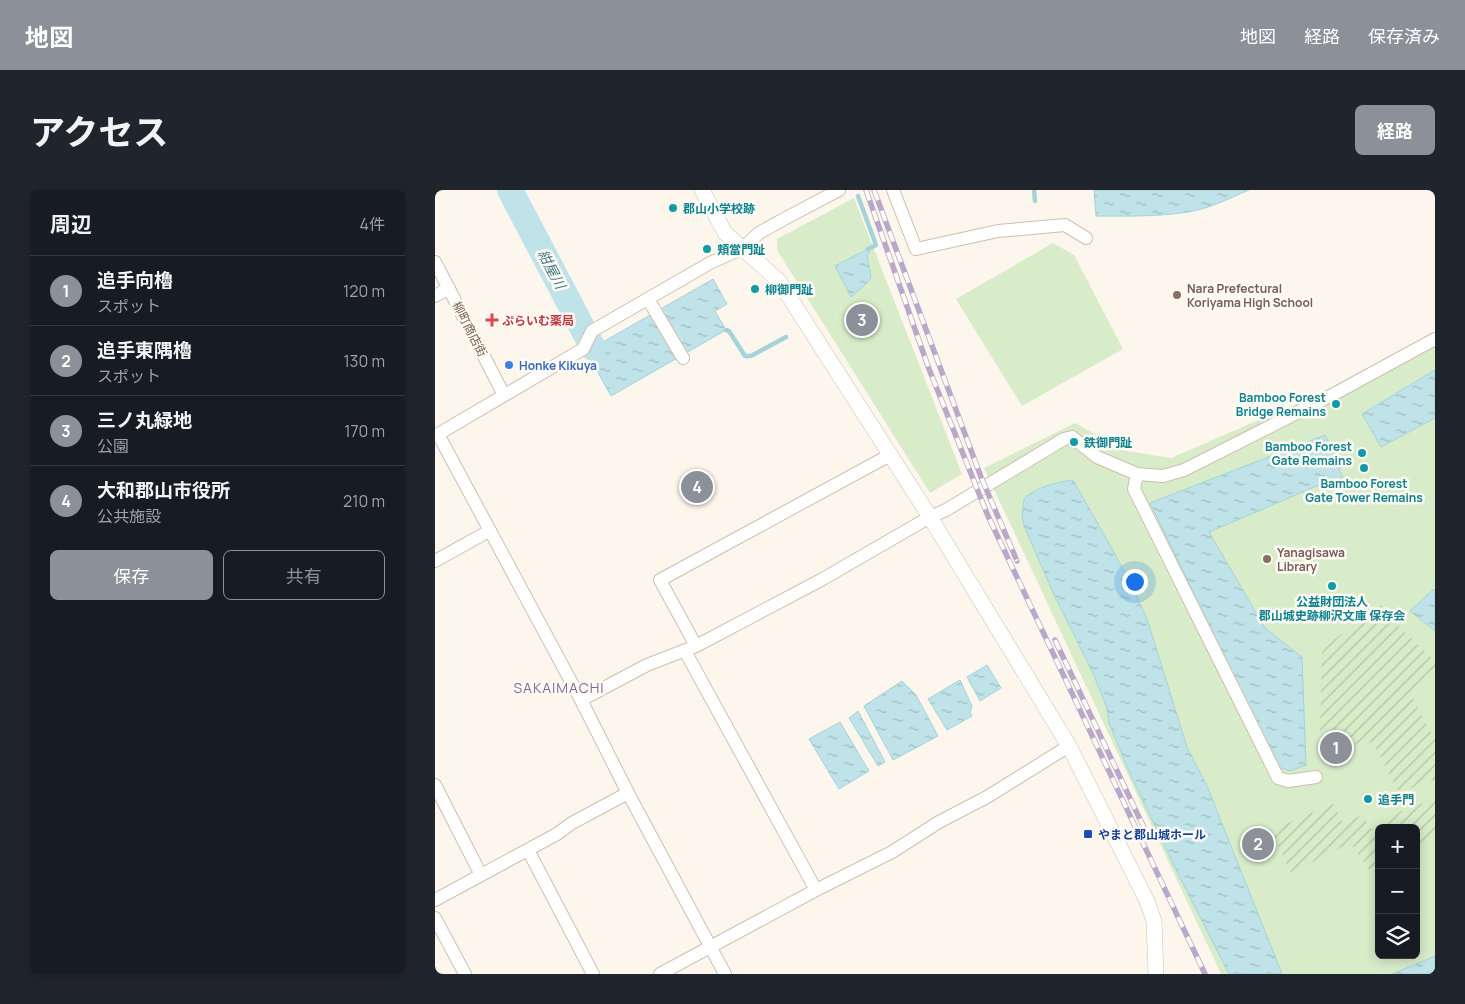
<!DOCTYPE html>
<html lang="ja">
<head>
<meta charset="utf-8">
<style>
	body { margin:0; font-family:Manrope,"Noto Sans JP",sans-serif; background:#20242c; color:#f1f3f6 }
	.controls { position:absolute; right:15px; bottom:15px; display:grid; overflow:hidden; border-radius:8px; box-shadow:0 2px 12px #0003 }
	.controls button { width:45px; height:45px; display:grid; place-items:center; padding:0; border:0; border-bottom:1px solid #363941; background:#171b24; color:#f1f3f6; font:25px sans-serif }
	.you { position:absolute; left:699px; top:391px; width:18px; height:18px; margin:-12px; border:4px solid #fff; border-radius:50%; background:#1a73e8; box-shadow:0 0 0 8px #1a73e833 }
	.badge { display:grid; place-items:center; width:32px; height:32px; border-radius:50%; background:#8c9099; color:#fff; font-size:16px; font-weight:700 }
	.pin { position:absolute; translate:-50% -50%; border:2px solid #fff; box-shadow:0 1px 5px #0006 }
	.list { margin:0; padding:0; list-style:none }
	h2 { display:flex; justify-content:space-between; align-items:center; height:65px; margin:0; padding:0 20px; font-size:21px }
	h2 small { font-size:16px; font-weight:400; color:#9ea1a6 }
	.list li { display:grid; grid-template-columns:32px 1fr auto; gap:15px; align-items:center; box-sizing:border-box; height:70px; padding:0 20px; border-top:1px solid #363941 }
	.list b { display:block; font-size:19px; white-space:nowrap }
	.list p { margin:0; font-size:16px; white-space:nowrap; color:#9ea1a6 }
	.list em { font-size:16px; font-style:normal; color:#9ea1a6 }
	.actions { display:flex; gap:10px; padding:15px 20px }
	.actions a { flex:1; padding:11px 0; border:1px solid #8c9099; border-radius:8px; text-align:center; font-size:18px; color:#8c9099 }
	.actions .main { background:#8c9099; color:#fff }
	.icon { flex:none; width:28px; height:28px; fill:none; stroke:currentColor; stroke-width:2; stroke-linecap:round; stroke-linejoin:round }
	.map { position:relative; flex:none; width:1000px; height:784px; overflow:hidden; border-radius:8px }
	header { display:flex; align-items:center; gap:30px; box-sizing:border-box; height:70px; padding:0 25px; background:#8c9099; color:#fff }
	header strong { font-size:24px }
	nav { display:flex; gap:28px; margin-inline-start:auto; font-size:18px }
	.intro { display:flex; align-items:center; justify-content:space-between; box-sizing:border-box; height:120px; padding:0 30px }
	h1 { margin:0; font-size:35px }
	.button { padding:12px 22px; border-radius:8px; background:#8c9099; color:#fff; font-size:18px; font-weight:700 }
	main { display:flex; gap:30px; padding:0 30px }
	aside { flex:1; background:#171b24; border-radius:8px; box-shadow:0 2px 12px #0003 }
	.map>svg:first-child { display:block }
	.park { fill:#d8ecc9; fill-rule:evenodd }
	.garden { fill:url(#garden-furrows) }
	.water { fill:url(#water-ripples); stroke:#a5d3da }
	.lines { fill:none; stroke-linecap:round; stroke-linejoin:round }
	.stream { stroke:#a5d3da; stroke-width:4.5 }
	.river { stroke:#bfe3e8; stroke-width:26 }
	.minor-casing { stroke:#d1beb0; stroke-width:14 }
	.tertiary-casing { stroke:#d1beb0; stroke-width:16 }
	.minor { stroke:#fff; stroke-width:12 }
	.tertiary { stroke:#fff; stroke-width:15 }
	.rail-casing { stroke:#b9a8c9; stroke-width:5.5 }
	.rail { stroke:#fffaf3; stroke-width:4; stroke-dasharray:11; stroke-linecap:butt }
	.culture-dot { fill:#0f9aa8; stroke:#fffaf3; stroke-width:2 }
	.education-dot { fill:#8d6e63; stroke:#fffaf3; stroke-width:2 }
	.health-dot { fill:#e0444e; stroke:#fffaf3; stroke-width:2 }
	.shop-dot { fill:#3f7fe0; stroke:#fffaf3; stroke-width:2 }
	.transit-dot { fill:#1a4fb4; stroke:#fffaf3; stroke-width:2 }
	.labels { text-anchor:middle; dominant-baseline:central; stroke-width:5; stroke-linejoin:round; paint-order:stroke }
	.culture-label { font-size:12px; font-weight:bold; fill:#0d838f; stroke:#fffaf3; text-anchor:start }
	.education-label { font-size:12px; font-weight:bold; fill:#785e54; stroke:#fffaf3; text-anchor:start }
	.health-label { font-size:12px; font-weight:bold; fill:#be3a42; stroke:#fffaf3; text-anchor:start }
	.street-label { font-size:12px; fill:#7a5c4d; stroke:#fffaf3 }
	.shop-label { font-size:12px; font-weight:bold; fill:#366cbe; stroke:#fffaf3; text-anchor:start }
	.transit-label { font-size:12px; font-weight:bold; fill:#164399; stroke:#fffaf3; text-anchor:start }
	.water-label { font-size:14px; font-style:italic; fill:#437c86; stroke:#fffaf3 }
	.neighbourhood-label { font-size:14px; letter-spacing:1px; fill:#846695; stroke:#fffaf3 }
</style>
</head>
<body>
<header>
<strong>地図</strong>
<nav><a>地図</a><a>経路</a><a>保存済み</a></nav>
</header>
<div class="intro"><h1>アクセス</h1><a class="button">経路</a></div>
<main>
<aside>
<h2>周辺<small>4件</small></h2>
<ul class="list">
<li><span class="badge">1</span><div><b>追手向櫓</b><p>スポット</p></div><em>120 m</em></li>
<li><span class="badge">2</span><div><b>追手東隅櫓</b><p>スポット</p></div><em>130 m</em></li>
<li><span class="badge">3</span><div><b>三ノ丸緑地</b><p>公園</p></div><em>170 m</em></li>
<li><span class="badge">4</span><div><b>大和郡山市役所</b><p>公共施設</p></div><em>210 m</em></li>
</ul>
<div class="actions"><a class="main">保存</a><a>共有</a></div>
</aside>
<div class="map">
<svg width="1000" height="784" viewBox="0 0 1000 784">
	<defs>
		<pattern id="garden-furrows" width="10" height="10" patternUnits="userSpaceOnUse" patternTransform="scale(1.25)"><rect width="10" height="10" fill="#d8ecc9"/><path d="M-1 1l2-2M0 10L10 0M9 11l2-2" fill="none" stroke="#b4c2a5"/></pattern>
		<pattern id="water-ripples" width="26" height="14" patternUnits="userSpaceOnUse" patternTransform="scale(1.25)"><rect width="26" height="14" fill="#bfe3e8"/><path d="M2 4q2-2 4 0t4 0M15 11q2-2 4 0t4 0" fill="none" stroke="#a0bbbe"/></pattern>
	</defs>
	<rect width="100%" height="100%" fill="#fdf6ec"/>
	<path class="park" d="M419 8 527 284 495 303 342 60V49Z
		M618 53 639 65 688 159 587 216 521 109Z
		M1000 142V784H786L549 278 640 233 692 261 736 268 884 204ZM944 638H981V765H944Z"/>
	<path class="garden" d="M944 415 947 416 967 440 993 464 1000 472V481L993 491 977 502 976 505 1000 550V591L998 590 966 602 962 599 938 552 917 555 914 553 911 542 886 547 885 546 887 463 890 457Z
		M996 610H1000V650L981 661V638H944V682L938 685 915 653 856 683 836 640 898 614 908 634 927 625 936 639 950 632 949 628Z"/>
	<path class="water" d="M659 0H814C795 8 774 19 753 22 722 27 691 26 661 26Z
		M433 59 435 62 432 65 436 87 433 92 416 107 400 76Z
		M278 89 292 114 280 121 291 140 176 206 156 170 154 160Z
		M1000 180V228L946 257 927 224Z
		M890 245 907 277 904 279 908 287 893 294 891 292 774 342 830 438 867 467 871 575 855 581 843 577 715 313Z
		M638 290C664 336 691 381 712 429L752 557 772 596 847 784H794L739 676 692 577 674 533 672 518 657 481 620 407 589 336 587 326 589 309C601 297 622 292 638 290Z
		M999 399 1000 401V441L975 421Z
		M552 475 566 498 545 511 532 487Z
		M525 490 537 516 535 522 537 526 512 540 493 509Z
		M467 491 481 505 503 546 458 570 429 516Z
		M423 521 450 572 443 576 414 528Z
		M405 532 434 581 404 599 374 549Z
		M1000 766V784H957Z"/>
	<g class="lines">
		<path class="stream" d="M599 0 600 11
			M423 6 441 55 433 59
			M291 140 294 141 310 166H316L351 147"/>
		<path class="river" d="M75 0 158 158"/>
		<defs>
			<path id="minor" d="M458 0 481 59 563 41 630 35 651 48
				M0 72 69 205
				M0 106 14 98
				M213 109 248 168
				M3 244 146 510 193 603 290 784
				M0 246 148 159 157 141 275 73 308 58 324 43 351 28 404 0
				M702 284 699 299 843 588 853 591 881 587
				M0 371 54 341
				M261 456 225 390 455 265
				M250 461 381 700
				M146 510 212 475 261 456 386 390 495 327 511 320 629 249 637 247 662 267 702 284 728 286 749 280 899 204 1000 149
				M0 595 46 685
				M93 660 158 784
				M0 710 122 644 137 633 193 603
				M0 728 30 784
				M225 784 381 700 457 662 504 632 552 607 634 556"/>
			<path id="tertiary" d="M267 0 290 43 344 91 495 327 634 556 712 711 719 731 721 784"/>
		</defs>
		<use href="#minor" class="minor-casing"/>
		<use href="#tertiary" class="tertiary-casing"/>
		<use href="#minor" class="minor"/>
		<use href="#tertiary" class="tertiary"/>
		<defs>
			<path id="rail" d="M431 0 494 179 553 326 770 784
				M439 0 546 287 582 371
				M620 450 711 642"/>
		</defs>
		<use href="#rail" class="rail-casing"/>
		<use href="#rail" class="rail"/>
	</g>
	<g class="culture-dot">
		<circle cx="238" cy="18" r="5"/>
		<circle cx="272" cy="59" r="5"/>
		<circle cx="320" cy="99" r="5"/>
		<circle cx="901" cy="214" r="5"/>
		<circle cx="639" cy="252" r="5"/>
		<circle cx="927" cy="263" r="5"/>
		<circle cx="929" cy="278" r="5"/>
		<circle cx="897" cy="396" r="5"/>
		<circle cx="933" cy="609" r="5"/>
	</g>
	<g class="education-dot">
		<circle cx="742" cy="105" r="5"/>
		<circle cx="832" cy="369" r="5"/>
	</g>
	<path class="health-dot" d="M54.5 122.5h5v5h5v5h-5v5h-5v-5h-5v-5h5z"/>
	<circle class="shop-dot" cx="74" cy="175" r="5"/>
	<rect class="transit-dot" x="648" y="639" width="10" height="10" rx="2.5"/>
	<g class="labels">
		<g class="culture-label">
			<text x="248" y="18">郡山小学校跡</text>
			<text x="282" y="59">頬當門趾</text>
			<text x="330" y="99">柳御門趾</text>
			<text x="891" y="207" text-anchor="end">Bamboo Forest<tspan x="891" dy="14">Bridge Remains</tspan></text>
			<text x="649" y="252">鉄御門趾</text>
			<text x="917" y="256" text-anchor="end">Bamboo Forest<tspan x="917" dy="14">Gate Remains</tspan></text>
			<text x="929" y="293" text-anchor="middle">Bamboo Forest<tspan x="929" dy="14">Gate Tower Remains</tspan></text>
			<text x="897" y="411" text-anchor="middle">公益財団法人<tspan x="897" dy="14">郡山城史跡柳沢文庫 保存会</tspan></text>
			<text x="943" y="609">追手門</text>
		</g>
		<g class="education-label">
			<text x="752" y="98">Nara Prefectural<tspan x="752" dy="14">Koriyama High School</tspan></text>
			<text x="842" y="362">Yanagisawa<tspan x="842" dy="14">Library</tspan></text>
		</g>
		<g class="health-label">
			<text x="67" y="130">ぷらいむ薬局</text>
		</g>
		<g class="street-label">
			<text transform="translate(35 139) rotate(63)">柳町商店街</text>
		</g>
		<g class="shop-label">
			<text x="84" y="175">Honke Kikuya</text>
		</g>
		<g class="transit-label">
			<text x="663" y="644">やまと郡山城ホール</text>
		</g>
		<g class="water-label">
			<text transform="translate(117 79) rotate(62)">紺屋川</text>
		</g>
		<g class="neighbourhood-label">
			<text x="124" y="497">SAKAIMACHI</text>
		</g>
	</g>
</svg>
<div class="controls">
<button>+</button>
<button>−</button>
<button><svg class="icon" aria-label="layers" viewBox="0 0 24 24"><path d="M12 4l9 5-9 5-9-5zM3 14l9 5 9-5"/></svg></button>
</div>
<div class="you"></div>
<div class="pin badge" style="left:901px;top:558px">1</div>
<div class="pin badge" style="left:823px;top:654px">2</div>
<div class="pin badge" style="left:427px;top:130px">3</div>
<div class="pin badge" style="left:262px;top:297px">4</div>
</div>
</main>
</body>
</html>
